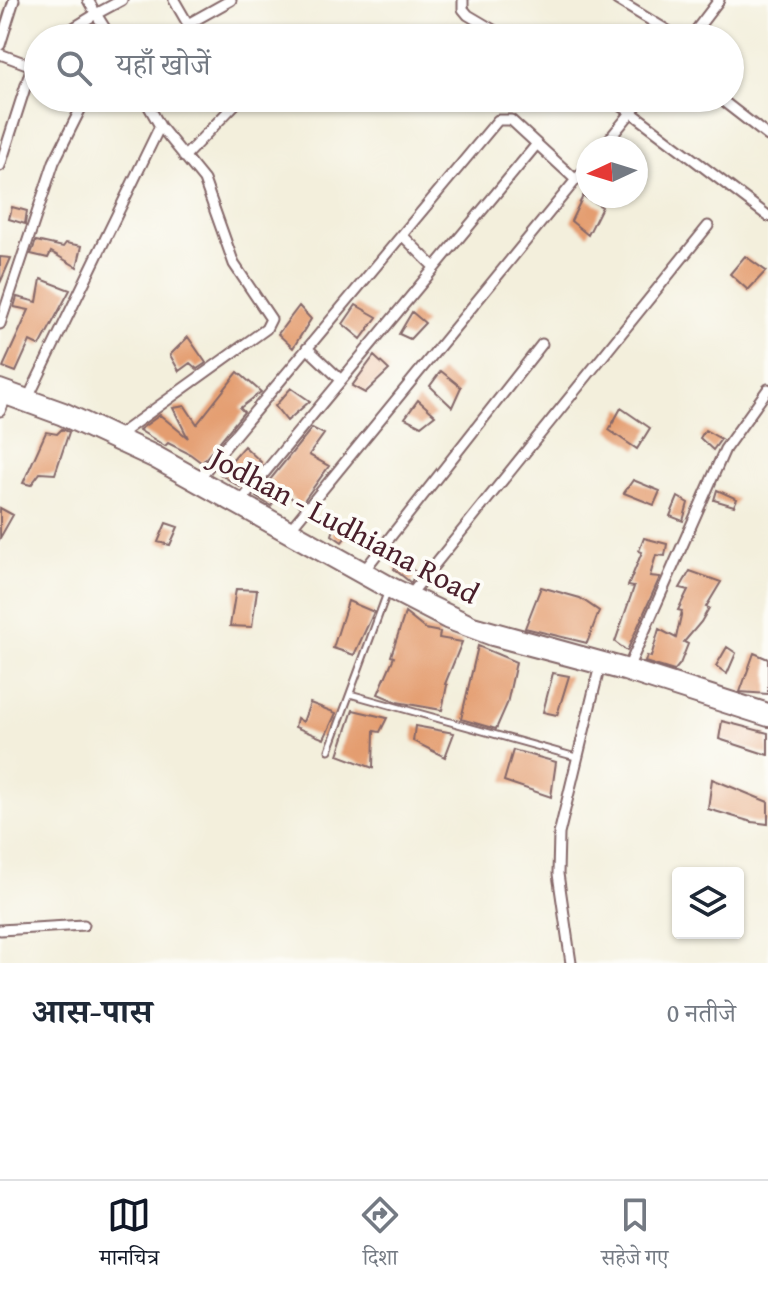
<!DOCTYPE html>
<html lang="hi">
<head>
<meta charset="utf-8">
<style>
	body { margin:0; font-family:"Gentium Book Plus","Noto Serif Devanagari",serif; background:#f6f6f7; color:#1f2937 }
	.controls { position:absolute; right:24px; bottom:24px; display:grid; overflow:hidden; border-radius:8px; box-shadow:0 2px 6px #0004 }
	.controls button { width:72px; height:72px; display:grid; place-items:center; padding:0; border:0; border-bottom:2px solid #e0e1e3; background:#fff; color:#1f2937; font:40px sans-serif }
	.compass { position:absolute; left:576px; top:136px; width:72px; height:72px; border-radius:50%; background:#fff; box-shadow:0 2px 6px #0004; rotate:266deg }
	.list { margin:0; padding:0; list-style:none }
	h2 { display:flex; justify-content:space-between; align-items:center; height:104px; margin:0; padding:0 32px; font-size:34px }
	h2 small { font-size:26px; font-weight:400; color:#747a83 }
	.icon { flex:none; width:44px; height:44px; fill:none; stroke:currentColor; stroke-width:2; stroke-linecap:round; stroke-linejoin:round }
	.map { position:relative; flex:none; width:768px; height:963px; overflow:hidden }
	.search { position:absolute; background:#fff; box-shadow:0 2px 6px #0004; left:24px; right:24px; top:24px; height:88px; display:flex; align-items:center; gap:20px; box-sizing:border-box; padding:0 28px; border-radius:44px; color:#747a83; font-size:30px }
	.sheet { height:216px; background:#fff }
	nav { display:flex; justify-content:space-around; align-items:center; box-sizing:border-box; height:112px; border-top:2px solid #e0e1e3; background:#fff; font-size:22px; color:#747a83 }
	nav a { display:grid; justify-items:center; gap:4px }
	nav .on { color:#111827 }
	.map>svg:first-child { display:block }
	.building { fill:#e49d6f }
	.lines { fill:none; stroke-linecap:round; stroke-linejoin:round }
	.service-casing { stroke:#856869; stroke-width:9 }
	.minor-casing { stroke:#856869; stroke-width:13 }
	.tertiary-casing { stroke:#856869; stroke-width:16 }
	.service { stroke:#fff; stroke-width:5 }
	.minor { stroke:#fff; stroke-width:9 }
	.tertiary { stroke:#fff; stroke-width:12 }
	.labels { text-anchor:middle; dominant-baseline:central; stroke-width:8; stroke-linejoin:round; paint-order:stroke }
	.street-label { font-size:30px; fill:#4a1f2b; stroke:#fdfcf7 }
</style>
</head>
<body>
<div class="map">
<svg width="768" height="963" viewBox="0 0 768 963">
	<rect width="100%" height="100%" fill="#fdfcf7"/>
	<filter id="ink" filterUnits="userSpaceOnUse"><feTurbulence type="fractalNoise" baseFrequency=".0125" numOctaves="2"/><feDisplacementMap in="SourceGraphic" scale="16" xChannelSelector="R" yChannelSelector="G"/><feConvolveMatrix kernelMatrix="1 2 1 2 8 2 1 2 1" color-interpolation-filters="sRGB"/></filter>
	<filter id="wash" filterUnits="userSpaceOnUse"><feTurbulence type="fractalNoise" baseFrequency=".006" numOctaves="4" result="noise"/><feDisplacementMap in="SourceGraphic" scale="32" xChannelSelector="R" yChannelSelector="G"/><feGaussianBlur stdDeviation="1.8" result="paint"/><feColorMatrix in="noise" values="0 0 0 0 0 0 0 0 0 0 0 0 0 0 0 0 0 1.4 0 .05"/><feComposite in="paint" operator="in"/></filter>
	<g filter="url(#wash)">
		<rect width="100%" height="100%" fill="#f3efdc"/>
		<g id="blocks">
			<path class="building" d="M583 196 602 207 588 235 571 221Z
				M12 207 27 211 25 224 9 219Z
				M36 241 63 247 66 243 82 246 77 267 51 252 48 258 31 254Z
				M745 256 766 271 748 290 730 274Z
				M0 257 11 258 0 283Z
				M41 279 70 290 40 346 30 341 16 372 3 367 29 310 14 307 17 297 37 302Z
				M356 305 377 317 361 339 343 324Z
				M299 306 311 319 293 348 278 334Z
				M412 312 425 323 410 339 399 334Z
				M188 337 206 363 197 369 190 363 179 371 170 355Z
				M374 356 389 370 365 393 352 386Z
				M441 371 461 387 452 407 430 386Z
				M238 372 261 392 240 408 244 412 202 463 190 454 168 443 165 446 139 430 160 415 188 438 173 408 185 406 197 424Z
				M291 388 310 401 287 421 275 406Z
				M418 400 435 415 421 426 405 418Z
				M621 408 650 428 637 449 609 430Z
				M312 428 324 434 309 455 329 466 302 503 300 506 283 490 271 506 256 497Z
				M62 429 69 432 55 474 40 473 31 485 23 483 46 432 57 434Z
				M705 430 721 439 713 450 700 438Z
				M244 446 261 462 240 487 220 474Z
				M633 480 660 491 654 505 624 493Z
				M717 490 737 499 734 506 714 500Z
				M678 497 688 503 683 521 670 516Z
				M0 508 13 515 0 538Z
				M166 523 178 527 170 545 158 542Z
				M336 523 351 530 342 542 332 535Z
				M644 538 667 544 665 556 656 555 650 576 660 577 627 651 615 642 634 587 628 586 642 552 639 551Z
				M398 562 416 572 411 583 394 569Z
				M690 571 721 582 706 607 709 608 701 622 684 642 688 644 680 664 674 671 645 662 647 656 651 657 659 629 676 638 682 611 678 610 688 590 680 588Z
				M541 587 580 598 599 611 587 643 525 628Z
				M236 589 257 590 252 627 230 626Z
				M348 601 374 612 354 655 333 648Z
				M405 613 425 629 440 632 439 638 462 642 445 684 447 685 442 710 397 702 378 694 394 657 391 656Z
				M478 646 516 662 507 704 496 729 461 719Z
				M727 647 736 653 727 674 716 666Z
				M754 653 768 659V694L740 692Z
				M553 673 569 676 557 715 543 712Z
				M310 703 336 713 324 739 295 727 297 718 303 722Z
				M353 710 387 718 380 732 374 731 373 768 338 755Z
				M722 721 768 733V755L719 739Z
				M415 726 454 733 445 757 413 741Z
				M513 750 556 762 551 797 504 781Z
				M712 779 768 802V824L752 822 708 809Z"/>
		</g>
	</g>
	<g filter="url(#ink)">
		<use href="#blocks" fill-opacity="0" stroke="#856869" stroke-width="2"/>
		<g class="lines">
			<defs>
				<path id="service" d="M350 694 576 757
					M329 750 387 593"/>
				<path id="minor" d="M174 0 196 38
					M463 0V9L468 15 507 38
					M617 0 680 38
					M188 24 231 0
					M57 38 96 14 88 0
					M111 38 96 14 122 0
					M690 38 719 0
					M0 45 14 0
					M0 54 32 66
					M608 98 631 112 768 216
					M719 98 768 136
					M602 148 643 98
					M184 157 241 98
					M0 166 32 66 38 57
					M402 235 434 267
					M0 324 54 162 86 98
					M307 348 340 379
					M29 396 160 126
					M0 411 6 398
					M120 434 266 329 271 319 234 264 204 180 160 126 144 98
					M200 477 498 120H511L576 180
					M242 500 537 144
					M292 527 588 165
					M366 568 542 344
					M411 594 708 226
					M629 666 725 449 768 389
					M0 930 84 925
					M571 963 558 874 559 834 601 661"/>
				<path id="tertiary" d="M0 386 64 409 157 453 394 585 473 623 629 666 768 710
					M0 396 60 418 153 461 388 592 446 622 492 639 624 674 768 720"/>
			</defs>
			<use href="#service" class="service-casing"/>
			<use href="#minor" class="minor-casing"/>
			<use href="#tertiary" class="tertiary-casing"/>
			<use href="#service" class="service"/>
			<use href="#minor" class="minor"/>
			<use href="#tertiary" class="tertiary"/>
		</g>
	</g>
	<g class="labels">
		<g class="street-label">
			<text transform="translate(345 525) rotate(28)">Jodhan - Ludhiana Road</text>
		</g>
	</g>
</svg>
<div class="controls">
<button><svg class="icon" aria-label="layers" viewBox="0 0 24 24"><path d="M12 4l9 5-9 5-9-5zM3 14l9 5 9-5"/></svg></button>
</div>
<svg class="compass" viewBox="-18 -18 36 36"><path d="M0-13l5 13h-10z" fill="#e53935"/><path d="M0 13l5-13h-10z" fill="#747a83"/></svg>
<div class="search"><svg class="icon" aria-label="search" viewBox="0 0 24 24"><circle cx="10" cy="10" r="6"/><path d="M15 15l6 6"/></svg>यहाँ खोजें</div>
</div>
<section class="sheet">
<h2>आस-पास<small>0 नतीजे</small></h2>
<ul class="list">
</ul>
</section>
<nav>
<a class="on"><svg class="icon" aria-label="map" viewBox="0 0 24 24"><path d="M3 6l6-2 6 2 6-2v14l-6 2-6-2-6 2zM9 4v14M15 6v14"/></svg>मानचित्र</a>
<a><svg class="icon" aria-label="directions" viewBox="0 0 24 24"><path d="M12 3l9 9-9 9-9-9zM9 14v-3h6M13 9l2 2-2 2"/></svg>दिशा</a>
<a><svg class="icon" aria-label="saved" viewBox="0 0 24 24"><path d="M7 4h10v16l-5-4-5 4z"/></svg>सहेजे गए</a>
</nav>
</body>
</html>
